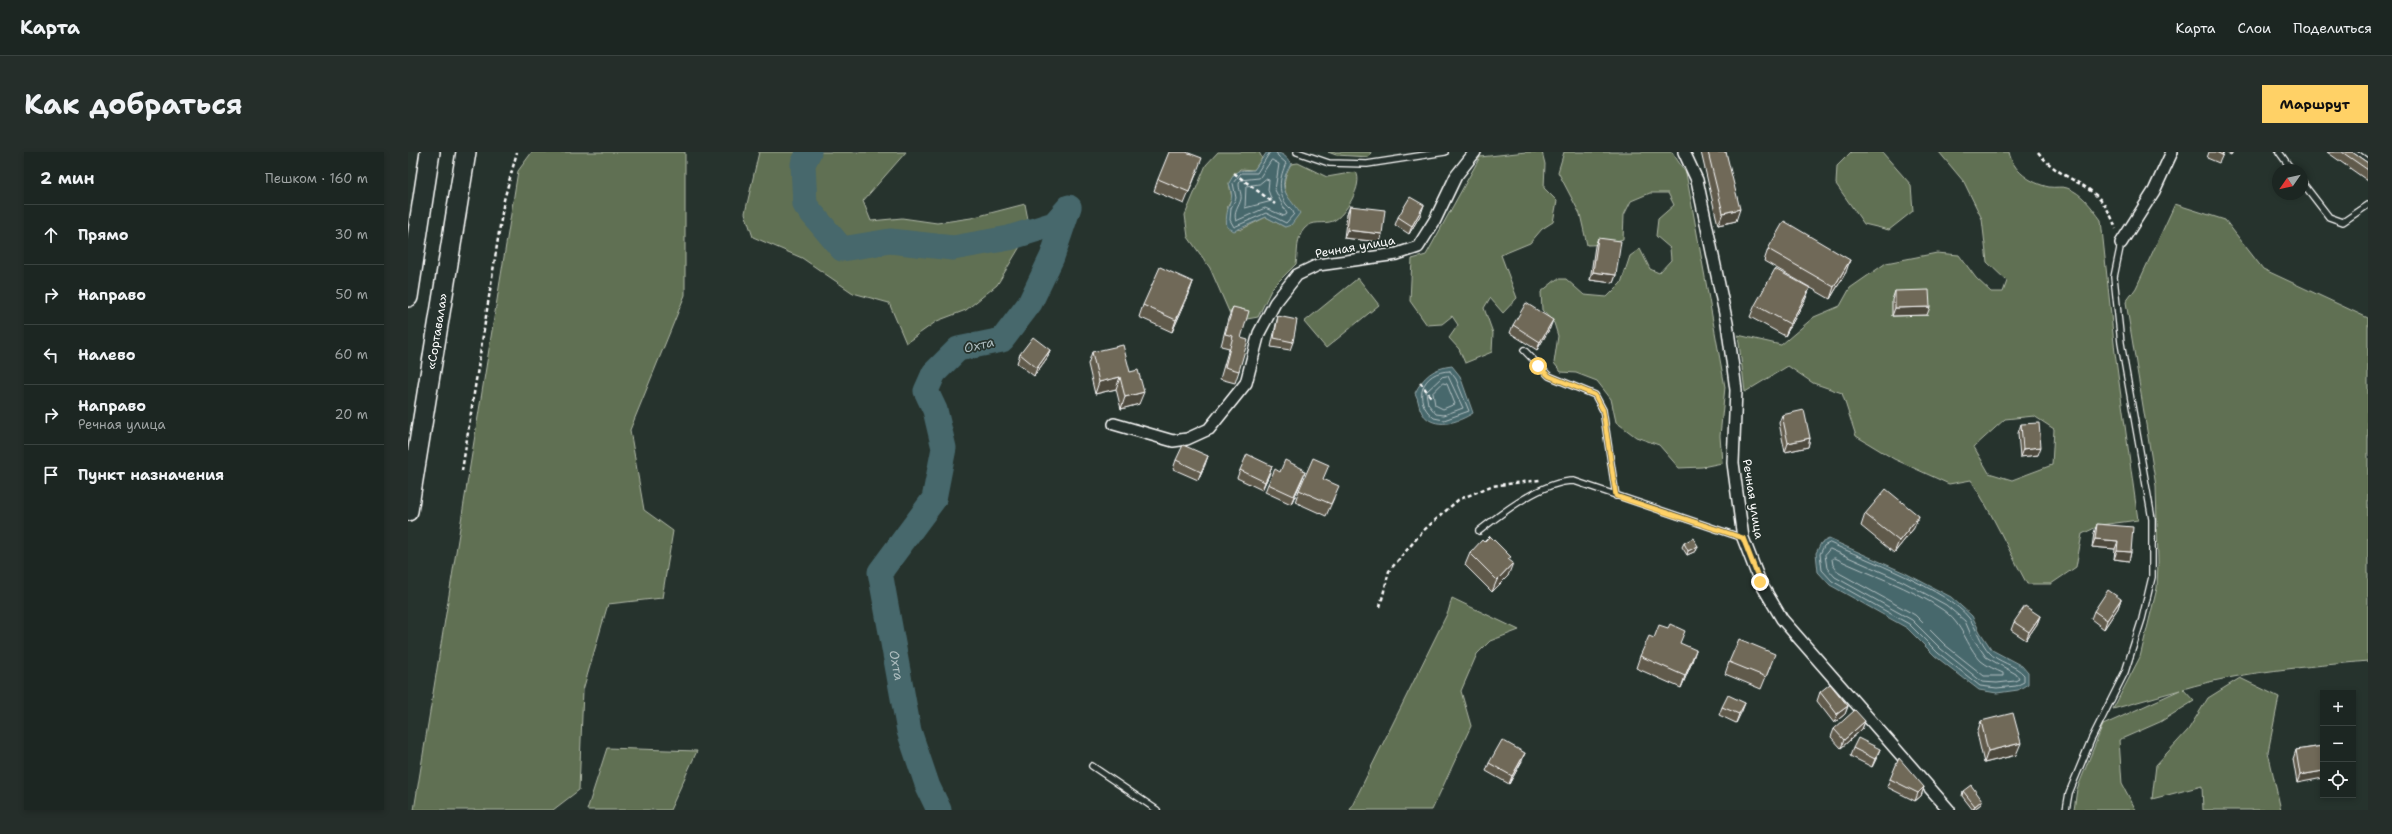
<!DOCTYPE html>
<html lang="ru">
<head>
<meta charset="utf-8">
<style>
	body { margin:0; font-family:"Shantell Sans",sans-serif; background:#252e2a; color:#f1f3f6 }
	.controls { position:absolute; right:12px; bottom:12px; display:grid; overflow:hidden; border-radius:0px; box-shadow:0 2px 6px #0003 }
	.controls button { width:36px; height:36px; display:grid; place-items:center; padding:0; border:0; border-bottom:1px solid #3a4340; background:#1c2622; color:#f1f3f6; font:20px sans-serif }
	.compass { position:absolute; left:1864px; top:12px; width:36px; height:36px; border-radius:50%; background:#1c2622; box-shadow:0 2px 6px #0003; rotate:236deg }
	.stop { position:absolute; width:12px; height:12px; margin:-9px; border:3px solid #ffd166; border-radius:50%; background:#fff }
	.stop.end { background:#ffd166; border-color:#fff; box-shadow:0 1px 4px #0008 }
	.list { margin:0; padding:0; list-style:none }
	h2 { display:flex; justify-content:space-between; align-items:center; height:52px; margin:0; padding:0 16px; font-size:17px }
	h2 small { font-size:13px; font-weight:400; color:#a0a5a5 }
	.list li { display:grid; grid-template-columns:26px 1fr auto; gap:12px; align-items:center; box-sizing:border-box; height:60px; padding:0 16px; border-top:1px solid #3a4340 }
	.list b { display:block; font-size:15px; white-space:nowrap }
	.list p { margin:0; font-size:13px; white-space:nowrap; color:#a0a5a5 }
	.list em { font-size:13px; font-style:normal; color:#a0a5a5 }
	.icon { flex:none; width:22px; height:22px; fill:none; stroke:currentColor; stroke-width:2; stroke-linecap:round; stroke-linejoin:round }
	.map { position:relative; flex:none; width:1960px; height:658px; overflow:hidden; border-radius:0px }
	header { display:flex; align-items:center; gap:24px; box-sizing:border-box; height:56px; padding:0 20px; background:#1c2622; border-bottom:1px solid #3a4340 }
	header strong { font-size:19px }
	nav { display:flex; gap:22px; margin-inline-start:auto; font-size:14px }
	.intro { display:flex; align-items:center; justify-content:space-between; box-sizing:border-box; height:96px; padding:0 24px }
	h1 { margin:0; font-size:28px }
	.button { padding:10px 18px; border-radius:0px; background:#ffd166; color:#111; font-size:14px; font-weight:700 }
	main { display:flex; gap:24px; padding:0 24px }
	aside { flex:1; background:#1c2622; border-radius:0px; box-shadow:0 2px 6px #0003 }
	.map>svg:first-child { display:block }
	.green { fill:#607052; stroke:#b0b8a8; fill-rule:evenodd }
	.water { fill:#46676c; stroke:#90a4a7 }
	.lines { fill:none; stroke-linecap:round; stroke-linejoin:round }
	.shore { stroke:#b5c2c4; stroke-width:1 }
	.river { stroke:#46676c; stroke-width:25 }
	.service-casing { stroke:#fff; stroke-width:8 }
	.minor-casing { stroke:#fff; stroke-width:14 }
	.trunk-casing { stroke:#fff; stroke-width:22 }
	.path { stroke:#fff; stroke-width:2.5; stroke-dasharray:4 3; stroke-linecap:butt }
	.service { stroke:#26332d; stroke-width:5.5 }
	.minor { stroke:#26332d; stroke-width:11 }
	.trunk { stroke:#26332d; stroke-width:19 }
	.wall { fill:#605a4c; stroke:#fff }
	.shaded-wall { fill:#4e4a3e; stroke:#fff }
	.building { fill:#706958; stroke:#fff }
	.route { stroke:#ffd166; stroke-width:5 }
	.labels { text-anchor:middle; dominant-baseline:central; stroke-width:3.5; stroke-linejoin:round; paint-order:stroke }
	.street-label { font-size:12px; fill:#fff; stroke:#26332d }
	.water-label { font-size:13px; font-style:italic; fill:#acbbbd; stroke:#26332d }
</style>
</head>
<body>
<header>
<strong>Карта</strong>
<nav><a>Карта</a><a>Слои</a><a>Поделиться</a></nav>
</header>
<div class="intro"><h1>Как добраться</h1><a class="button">Маршрут</a></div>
<main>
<aside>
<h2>2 мин<small>Пешком · 160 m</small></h2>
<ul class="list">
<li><svg class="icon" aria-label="ahead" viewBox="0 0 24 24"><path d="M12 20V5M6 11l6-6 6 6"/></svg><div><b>Прямо</b></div><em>30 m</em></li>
<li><svg class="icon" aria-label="right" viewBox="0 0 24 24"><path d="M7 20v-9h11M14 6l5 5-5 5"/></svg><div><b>Направо</b></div><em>50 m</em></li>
<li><svg class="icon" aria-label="left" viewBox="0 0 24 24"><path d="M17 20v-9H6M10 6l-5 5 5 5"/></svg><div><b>Налево</b></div><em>60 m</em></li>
<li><svg class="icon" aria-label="right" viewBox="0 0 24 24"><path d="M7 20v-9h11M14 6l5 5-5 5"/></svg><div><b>Направо</b><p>Речная улица</p></div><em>20 m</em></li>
<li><svg class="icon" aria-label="arrive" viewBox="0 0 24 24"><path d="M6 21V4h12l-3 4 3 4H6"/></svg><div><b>Пункт назначения</b></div></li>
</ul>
</aside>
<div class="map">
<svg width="1960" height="658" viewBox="0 0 1960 658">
	<rect width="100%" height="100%" fill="#26332d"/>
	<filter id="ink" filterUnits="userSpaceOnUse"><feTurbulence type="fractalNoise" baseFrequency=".025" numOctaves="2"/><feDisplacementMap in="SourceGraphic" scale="8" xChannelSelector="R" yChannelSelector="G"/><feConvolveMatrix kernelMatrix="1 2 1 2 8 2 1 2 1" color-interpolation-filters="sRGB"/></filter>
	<g filter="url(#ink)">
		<path class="green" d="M124 0H277V143L222 278 236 358 265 379 254 446 200 452 175 538 171 638 145 658H6L110 19Z
			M351 0H498L455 49 463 69 494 66 529 71 563 66 617 52 622 78 589 133 558 158 529 169 498 191 481 151 445 141 394 106 345 85 337 61Z
			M810 0H851L854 6 846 18 832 17 821 31 824 46 819 55 832 78 858 65 877 75 888 56C874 43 873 28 883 12L890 11 919 25 948 20C956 32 937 64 925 69 915 73 905 67 896 77 888 86 890 100 888 112L864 136 850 165 839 167 822 162 802 116 780 85 777 63 798 13Z
			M920 0H963L961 5 928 3Z
			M1118 0H1134L1137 12 1136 36 1149 49 1145 70 1134 77 1122 91 1093 103 1109 146 1095 161 1082 146 1076 156 1085 181 1084 200 1057 211 1051 197 1041 186 1050 173 1044 164 1034 172 1019 173 1002 149 1004 107 1018 103 1072 5Z
			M1156 0H1264L1278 21 1317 235 1312 284 1314 311 1294 315 1271 316 1251 293 1228 285 1208 270 1203 247 1189 229 1168 221 1153 220 1146 211 1150 184 1146 171 1134 158 1133 140 1149 127H1158L1176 143 1199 145 1213 131 1222 104 1232 97 1242 117 1251 121 1263 108 1262 96 1248 84 1250 67 1266 53 1260 41H1242L1223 49 1216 63 1215 87C1203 91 1191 93 1179 93L1172 62 1150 20Z
			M1443 0H1474L1503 33 1505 59 1481 78 1456 72 1428 32 1429 14Z
			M1531 0H1601C1605 19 1622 31 1641 35 1647 36 1654 34 1659 36 1674 41 1684 56 1693 68L1707 201 1730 368 1693 373 1674 382 1668 415 1643 432H1619C1600 397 1584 361 1563 328L1541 332 1486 307 1448 284 1434 241 1405 231 1380 214 1337 240 1330 183 1373 193 1406 165 1432 154 1442 136 1478 111 1529 101 1551 103 1568 126 1583 140H1595L1599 129 1579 110 1574 67 1556 30ZM1626 264 1646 277 1644 313 1604 328 1581 321 1566 295 1597 267Z
			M1767 52 1817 68 1855 117 1960 166V509C1898 515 1835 519 1775 537L1786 549 1752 570 1711 588 1714 632 1728 658H1666L1669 637 1695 573 1772 538 1705 557 1732 505 1749 436 1750 410 1748 334 1718 150 1728 136Z
			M950 126 971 153 918 196 896 170Z
			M1044 446 1111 478 1082 489 1069 502 1053 539 1063 574 1024 658H942L1040 460Z
			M1832 526 1871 545 1860 600 1873 658H1795L1794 634 1744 647 1748 613 1780 578 1800 546Z
			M199 596 289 599 262 658H179Z"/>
		<path class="water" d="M859 0C870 0 877 1 883 12 868 37 878 41 892 61L883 73 877 75 858 65 826 79 819 75C817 64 820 57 823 47 825 42 822 35 821 31 830 14 831 20 846 18Z
			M1044 214 1052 224 1065 261C1051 270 1026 279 1014 261 1010 254 1011 248 1007 241 1015 225 1025 216 1044 214Z
			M1421 387 1497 421 1543 445 1564 464 1572 480 1584 498 1614 514 1620 521V532L1610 538 1589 541 1571 538 1527 504 1499 476 1422 433 1410 420 1408 401 1413 391Z"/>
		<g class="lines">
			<path class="shore" d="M862 0 849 21H833L825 31 828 46 823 56 822 68 826 75 858 61 878 71 886 62C885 57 881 56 878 52 869 38 872 25 878 11L870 4 868 0
				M864 8 871 12 867 38 879 62 876 64 857 56 828 69C825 60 831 55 833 47 834 40 829 35 832 28L851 26Z
				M858 27 861 28 860 38 864 49 837 56 838 34 851 32Z
				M1042 219 1048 227 1061 259 1036 268 1026 266C1003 248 1014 219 1042 219Z
				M1040 224 1055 256 1036 263 1028 262 1020 252 1018 240 1034 225Z
				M1035 231 1039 232 1047 252 1035 257 1027 253 1025 241Z
				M1422 391C1456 407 1540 438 1561 466 1569 477 1572 490 1581 500 1590 511 1607 512 1616 523V530L1608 534 1589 536 1572 534 1530 501 1501 472 1424 429 1414 418 1412 402 1416 394Z
				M1422 397 1494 429 1538 453 1557 469 1564 485 1578 505 1608 522 1611 527 1607 529 1589 531 1574 530 1533 497 1504 468 1427 425 1419 416 1417 403Z
				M1427 406C1462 423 1502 435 1535 458 1556 473 1557 492 1573 509 1579 514 1588 518 1595 521V524H1576L1537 493 1507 463 1431 421 1425 413 1424 407Z"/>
			<path class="river" id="s1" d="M401 0 395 12 397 53 434 97 482 89 545 96 601 86 646 72 661 55 644 105 622 151 594 188 550 197 526 221 518 239 527 258 536 296 526 347 472 420 501 579 520 635 531 658"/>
			<defs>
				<path id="service" d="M889 0 921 11 959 12 1037 0
					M1871 0 1884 18
					M1946 0 1960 10
					M1894 30 1921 65 1935 70 1960 53
					M1116 198 1141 224 1187 243 1195 258 1208 344
					M1071 379C1095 360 1135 329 1166 329L1335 386
					M684 614 749 658
					M1658 658 1661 641 1683 588 1717 520 1734 467 1744 425V367L1713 191 1706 125 1713 91"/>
				<path id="minor" d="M1276 0 1289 28 1319 171 1328 238 1325 311 1335 386 1352 430 1374 467 1541 658
					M1713 91 1746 39 1764 0
					M706 272 765 289 779 287 801 277 838 231 851 181 867 151 889 123 910 113 989 102 1010 95 1027 68 1048 24 1067 0"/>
				<g id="trunk">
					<path d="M0 145 22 0"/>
					<path id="s2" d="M0 359 58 0"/>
				</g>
			</defs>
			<use href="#service" class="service-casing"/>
			<use href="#minor" class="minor-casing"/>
			<use href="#trunk" class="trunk-casing"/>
			<path class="path" d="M1630 0C1658 36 1691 25 1708 77
				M826 21 867 52
				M1012 230 1023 245
				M54 319 96 48 109 0
				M972 455 981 419 1015 379 1050 348 1083 334 1132 328"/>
			<use href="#service" class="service"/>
			<use href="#minor" class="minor"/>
			<use href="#trunk" class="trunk"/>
		</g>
		<path class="wall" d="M1293 0H1318L1328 69 1310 73Z
			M1801 0H1816L1811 11 1799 6Z
			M1817 0H1825L1823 3Z
			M1919 0H1944L1960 11V29Z
			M790 18 776 52 746 39 750 27Z
			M942 54 974 82 972 90 936 86 939 62Z
			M1013 62 1001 82 987 73 990 65Z
			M1190 86 1208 123 1205 131 1182 128 1187 94Z
			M1360 97 1438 120 1422 147 1356 109Z
			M1402 136 1397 148 1377 184 1342 165 1347 153Z
			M1487 139 1519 163 1484 164V148Z
			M781 142 764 180 731 165 735 153Z
			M825 155 833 186 831 219 827 231 812 227 821 196 813 194 820 167Z
			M870 164 885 190 882 198 863 195 868 172Z
			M1105 173 1142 176 1129 198 1102 181Z
			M642 198 639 206 626 224 609 211 612 202Z
			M684 200 722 220 731 252 713 257 708 237 687 242 680 212Z
			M1374 263 1402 286 1400 295 1377 300 1371 271Z
			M1613 272 1630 303 1612 305 1610 281Z
			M800 304 790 328 765 317 768 308Z
			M832 318 861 323 854 338 829 326Z
			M894 319V328L883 352 857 340 860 332Z
			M916 328 926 346 918 364 887 350 891 338Z
			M1457 362 1506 376 1486 401 1453 374Z
			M1689 372 1723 400 1721 409 1706 407 1707 397 1684 395 1686 381Z
			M1076 390 1101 408 1100 424 1084 440 1057 413 1062 401Z
			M1276 391 1290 394 1288 399 1279 403 1274 395Z
			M1713 447 1710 456 1696 477 1683 467 1686 459Z
			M1632 464 1629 472 1618 488 1603 478 1606 470Z
			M1246 486 1273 492 1284 510 1273 536 1228 516 1232 504Z
			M1321 510 1362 515 1353 537 1317 522Z
			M1412 540 1440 554 1437 562 1426 571 1409 549Z
			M1337 551 1328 571 1311 563 1314 555Z
			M1457 569 1454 577 1433 596 1423 585 1426 577Z
			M1573 569 1608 603 1576 611 1569 581Z
			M1915 594 1889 631 1885 607 1888 598Z
			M1445 596 1469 605 1464 615 1442 604Z
			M1114 609 1101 632 1078 619 1081 611Z
			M1482 627 1516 635 1513 644 1507 649 1479 635Z
			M1555 639 1574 648 1573 652 1565 658 1554 644Z"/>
		<path class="shaded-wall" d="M1016 53 1013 62 1001 82 1004 74Z
			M1332 57 1328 69 1310 73 1315 61Z
			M939 78 974 82 972 90 936 86Z
			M1442 108 1438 120 1422 147 1426 135Z
			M1185 120 1208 123 1205 131 1182 128Z
			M785 130 781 142 764 180 768 168Z
			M1402 136 1397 148 1377 184 1382 172Z
			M1522 155 1519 163 1484 164 1487 156Z
			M1145 168 1142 176 1129 198 1132 190Z
			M642 198 639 206 626 224 629 216Z
			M712 225 708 237 687 242 691 230Z
			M736 240 731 252 713 257 717 245Z
			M1402 286 1400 295 1377 300 1380 291Z
			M1633 295 1630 303 1612 305 1615 297Z
			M800 304 797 313 790 328 793 320Z
			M864 314 861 323 854 338 857 330Z
			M897 320 894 328 883 352 886 344Z
			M1511 364 1506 376 1486 401 1491 389Z
			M1687 387 1710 389 1707 397 1684 395Z
			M1290 394 1288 399 1279 403 1280 399Z
			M1709 399 1723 400 1721 409 1706 407Z
			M1105 411 1100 424 1084 440 1089 428Z
			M1713 447 1710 456 1696 477 1699 468Z
			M1632 464 1629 472 1618 488 1621 480Z
			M1288 498 1284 510 1273 536 1277 524Z
			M1337 551 1334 559 1328 571 1331 562Z
			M1440 554 1437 562 1426 571 1429 562Z
			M1457 569 1454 577 1433 596 1436 588Z
			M1613 591 1608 603 1576 611 1580 599Z
			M1472 597 1469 605 1464 615 1467 607Z
			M1117 601 1114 609 1101 632 1104 624Z
			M1915 619V626L1889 631 1892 623Z
			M1516 635 1513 644 1507 649 1510 641Z
			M1574 648 1573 652 1565 658 1567 654Z"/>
		<path class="building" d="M761 0H778L794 6 781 40 750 27Z
			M1300 0H1318L1332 57 1315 61Z
			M1808 0H1815L1814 3Z
			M1934 0H1944L1960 11V18Z
			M1002 45 1016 53 1004 74 990 65Z
			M942 54 977 58 974 82 939 78Z
			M1376 69 1442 108 1426 135 1360 97Z
			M1190 86 1213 89 1208 123 1185 120Z
			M752 115 785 130 768 168 735 153Z
			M1367 117 1402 136 1382 172 1347 153Z
			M1521 138 1522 155 1487 156V139Z
			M1118 151 1145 168 1132 190 1105 173Z
			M825 155 841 159 833 186 840 188 831 219 817 215 825 184 817 182Z
			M870 164 889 168 885 190 866 186Z
			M625 185 642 198 629 216 612 202Z
			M715 193 722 220 730 218 736 240 717 245 712 225 691 230 684 200Z
			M1396 258 1402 286 1380 291 1374 263Z
			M1631 271 1633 295 1615 297 1613 272Z
			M775 293 800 304 793 320 768 308Z
			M839 302 864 314 857 330 832 318Z
			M905 306 921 313 915 327 931 334 923 352 891 338Z
			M877 308 895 317 894 319 897 320 886 344 860 332 867 317 872 320Z
			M1478 337 1511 364 1491 389 1457 362Z
			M1689 372 1725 375 1723 400 1709 399 1710 389 1687 387Z
			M1082 384 1103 405 1100 407 1105 411 1089 428 1062 401 1074 388 1076 390Z
			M1285 386 1290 394 1280 399 1276 391Z
			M1700 438 1713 447 1699 468 1686 459Z
			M1617 454 1632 464 1621 480 1606 470Z
			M1262 472 1277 479 1272 491 1288 498 1277 524 1232 504 1241 484 1246 486 1251 473 1260 476Z
			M1331 487 1367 502 1358 525 1321 510Z
			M1422 532 1440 554 1429 562 1412 540Z
			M1320 543 1337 551 1331 562 1314 555Z
			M1447 558 1457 569 1436 588 1426 577Z
			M1605 561 1613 591 1580 599 1573 569Z
			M1450 586 1472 597 1467 607 1445 596Z
			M1094 588 1117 601 1104 624 1081 611Z
			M1915 594V619L1892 623 1888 598Z
			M1491 606 1516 635 1510 641 1482 627Z
			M1563 633 1574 648 1567 654 1555 639Z"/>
	</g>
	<g class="lines" filter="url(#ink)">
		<path class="route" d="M1130 214 1141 224 1187 243 1195 258 1208 344 1335 386 1352 430"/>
	</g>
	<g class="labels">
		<g class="street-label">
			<text transform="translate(947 95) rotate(-10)">Речная улица</text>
			<text stroke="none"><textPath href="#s2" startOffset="182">«Сортавала»</textPath></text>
			<text transform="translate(1345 347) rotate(81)">Речная улица</text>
		</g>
		<g class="water-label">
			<text transform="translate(571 193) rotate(-13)">Охта</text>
			<text stroke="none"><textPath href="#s1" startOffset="897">Охта</textPath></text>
		</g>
	</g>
</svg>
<div class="controls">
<button>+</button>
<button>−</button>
<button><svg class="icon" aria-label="locate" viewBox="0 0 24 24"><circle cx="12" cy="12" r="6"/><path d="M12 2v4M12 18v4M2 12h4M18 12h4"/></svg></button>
</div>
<svg class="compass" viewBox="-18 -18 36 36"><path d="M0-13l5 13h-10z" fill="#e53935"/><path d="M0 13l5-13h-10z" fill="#a0a5a5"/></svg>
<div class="stop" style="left:1130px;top:214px"></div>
<div class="stop end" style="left:1352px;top:430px"></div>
</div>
</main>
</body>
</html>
